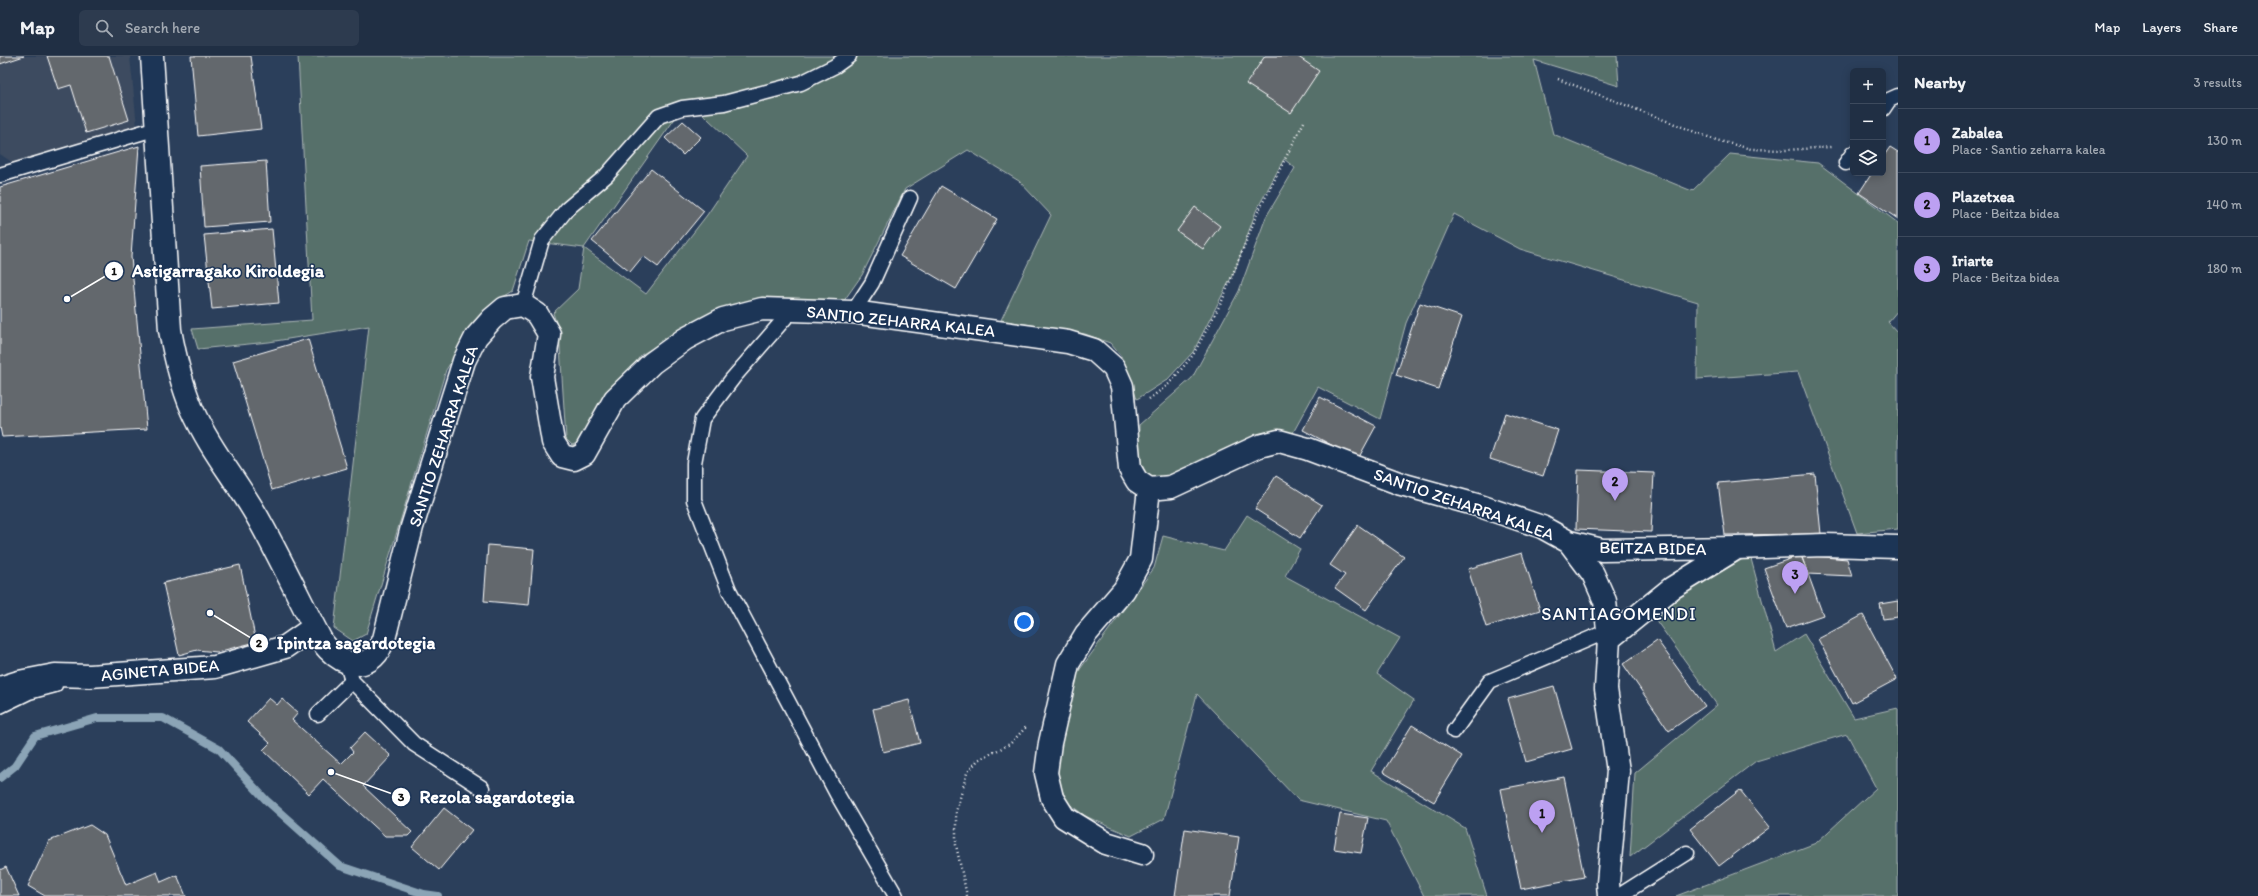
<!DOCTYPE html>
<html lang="en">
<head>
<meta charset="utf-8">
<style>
	body { margin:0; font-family:Itim,sans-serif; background:#2d3b4f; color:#f1f3f6 }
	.controls { position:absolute; right:12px; top:12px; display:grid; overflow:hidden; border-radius:6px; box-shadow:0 2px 10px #0003 }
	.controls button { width:36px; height:36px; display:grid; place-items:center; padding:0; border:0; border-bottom:1px solid #3d4a5d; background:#202f44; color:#f1f3f6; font:20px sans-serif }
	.you { position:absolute; left:1024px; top:566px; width:14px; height:14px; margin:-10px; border:3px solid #fff; border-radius:50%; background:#1a73e8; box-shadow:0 0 0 6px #1a73e833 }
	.badge { display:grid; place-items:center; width:26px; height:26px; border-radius:50%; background:#bca0f2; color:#111; font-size:13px; font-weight:700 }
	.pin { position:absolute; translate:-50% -33px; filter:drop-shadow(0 1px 2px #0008) }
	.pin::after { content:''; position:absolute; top:21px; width:14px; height:12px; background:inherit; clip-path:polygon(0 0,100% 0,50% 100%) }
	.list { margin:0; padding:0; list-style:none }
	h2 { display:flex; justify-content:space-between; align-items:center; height:52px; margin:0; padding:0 16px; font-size:17px }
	h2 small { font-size:13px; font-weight:400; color:#a2a9b2 }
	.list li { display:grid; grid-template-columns:26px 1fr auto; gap:12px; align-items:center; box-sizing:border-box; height:64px; padding:0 16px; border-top:1px solid #3d4a5d }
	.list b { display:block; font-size:15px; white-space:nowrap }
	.list p { margin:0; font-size:13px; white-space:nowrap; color:#a2a9b2 }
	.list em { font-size:13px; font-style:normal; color:#a2a9b2 }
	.icon { flex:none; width:22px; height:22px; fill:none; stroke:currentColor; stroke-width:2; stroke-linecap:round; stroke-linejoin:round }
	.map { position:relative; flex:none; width:1898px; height:840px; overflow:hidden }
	header { display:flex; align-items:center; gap:24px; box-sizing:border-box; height:56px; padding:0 20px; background:#202f44; border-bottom:1px solid #3d4a5d }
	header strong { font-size:19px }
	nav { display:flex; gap:22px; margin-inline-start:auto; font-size:14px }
	.search { width:280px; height:36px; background:#2d3b4f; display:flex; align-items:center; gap:10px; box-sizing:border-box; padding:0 14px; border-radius:6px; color:#a2a9b2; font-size:15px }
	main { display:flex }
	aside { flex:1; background:#202f44 }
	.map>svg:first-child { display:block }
	.built { fill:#3c4b60 }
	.green { fill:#576f6b; stroke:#abb7b5; fill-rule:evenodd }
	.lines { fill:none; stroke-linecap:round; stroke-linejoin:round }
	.stream { stroke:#8ba4b6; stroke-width:8 }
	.building { fill:#63676d; stroke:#fff }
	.lane-casing { stroke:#fff; stroke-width:17 }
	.street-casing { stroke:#fff; stroke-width:25 }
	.path { stroke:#fff; stroke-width:2.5; stroke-dasharray:1 3; stroke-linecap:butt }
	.lane { stroke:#1d3557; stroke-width:14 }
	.street { stroke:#1d3557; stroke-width:22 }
	.labels { text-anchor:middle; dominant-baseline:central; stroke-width:3; stroke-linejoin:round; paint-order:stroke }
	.street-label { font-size:17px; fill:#fff; stroke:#1d3557 }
	.neighbourhood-label { font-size:18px; letter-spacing:1px; fill:#fff; stroke:#1d3557 }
	.leader { fill:none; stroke:#fff; stroke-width:1.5 }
	.callout-dot { fill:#fff; stroke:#1d3557; stroke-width:1.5 }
	.mark-label { font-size:12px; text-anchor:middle; font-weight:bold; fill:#111 }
	.callout-label { font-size:18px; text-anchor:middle; font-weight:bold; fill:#fff; stroke:#1d3557; stroke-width:3; stroke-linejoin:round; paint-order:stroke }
</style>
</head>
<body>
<header>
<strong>Map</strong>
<div class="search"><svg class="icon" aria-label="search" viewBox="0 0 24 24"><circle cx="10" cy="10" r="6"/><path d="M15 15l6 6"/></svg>Search here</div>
<nav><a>Map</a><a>Layers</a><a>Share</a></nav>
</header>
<main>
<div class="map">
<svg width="1898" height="840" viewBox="0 0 1898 840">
	<rect width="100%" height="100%" fill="#2b3f5b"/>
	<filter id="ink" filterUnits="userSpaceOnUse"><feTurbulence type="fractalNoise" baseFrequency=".025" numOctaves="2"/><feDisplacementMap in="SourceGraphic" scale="8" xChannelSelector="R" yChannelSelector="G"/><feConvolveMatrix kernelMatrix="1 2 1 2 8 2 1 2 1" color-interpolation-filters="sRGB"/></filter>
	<g filter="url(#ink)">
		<path class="built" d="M0 0H130L137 70 13 107 0 98Z"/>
		<path class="green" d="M298 0H1617L1619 30 1534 4 1553 78 1692 135 1730 98 1818 107 1898 167V254L1888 266 1898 277V473L1857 477 1798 316 1697 323 1698 246 1520 193 1454 158 1406 267 1380 363 1318 331 1289 384 1181 423 1153 425C1136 409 1139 390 1139 369L1192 322 1239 235 1266 161 1295 112 1284 103 1256 155 1235 214 1193 296 1167 324 1137 343 1121 300 1110 287 1085 278 1001 264 1051 159 1019 125 968 94 905 133 862 219 843 246 758 242 710 257 641 299 580 386 572 389 566 383 559 275 553 257 578 233 584 192 529 185 513 235 493 247 472 272 446 314 366 578 353 585 334 572 369 270 269 286 198 293 192 273 312 264ZM688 44 747 100 707 159 646 238 584 192Z
			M1247 459 1300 493 1285 520 1400 582 1377 618 1414 644 1371 715 1465 772 1487 840H1424L1386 765 1298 744 1197 638 1164 763 1131 780 1085 760 1067 746 1058 724 1059 693 1078 616 1154 512 1163 480 1224 495Z
			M1750 499 1776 596 1804 578 1854 662 1898 652V840H1676L1816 787 1876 732 1847 678 1756 705 1630 801 1635 717 1717 649 1655 563 1681 539Z"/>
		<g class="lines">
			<path class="stream" d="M0 722 15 710 35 680 97 662H163L219 693 266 744 340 810 424 838 438 840"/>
		</g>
		<path class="building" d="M0 0H24L0 8Z
			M47 0H109L129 64 86 77 71 29 58 33Z
			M191 0H251L261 73 198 80Z
			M1265 0H1297L1319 15 1291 57 1246 28Z
			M683 65 701 81 683 99 665 82Z
			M139 90 131 201 147 373 2 381 0 371V131Z
			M1890 91 1898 96V163L1859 137 1872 117H1883V101Z
			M266 105 270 166 204 171 200 110Z
			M651 113 704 155 658 211 643 200 630 216 592 185Z
			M941 130 997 163 956 233 900 200Z
			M1195 151 1220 170 1203 193 1177 175Z
			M272 173 279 247 212 253 204 179Z
			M1420 247 1462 261 1438 333 1396 319Z
			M308 283 347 412 272 434 233 305Z
			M1320 341 1376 370 1358 403 1303 374Z
			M1505 357 1558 374 1543 420 1490 403Z
			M1578 414 1654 417 1651 476 1576 473Z
			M1815 418 1821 478 1725 479 1718 427Z
			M1276 420 1322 449 1300 482 1255 453Z
			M1358 469 1404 501 1366 554 1335 532 1345 519 1330 509Z
			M488 489 534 493 529 549 484 545Z
			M1522 497 1540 554 1486 571 1468 513Z
			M1801 499 1847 503 1852 520 1808 518Z
			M1801 499 1823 559 1786 572 1764 512Z
			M240 509 256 586 217 596 197 594 179 599 163 527Z
			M1898 545V561L1883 563 1880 548Z
			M1863 559 1897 623 1852 647 1818 583Z
			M1657 584 1705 650 1669 675 1623 608Z
			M1554 630 1572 693 1526 706 1508 643Z
			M269 642 277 649 282 643 298 657 292 664 341 708 353 696 350 692 365 676 391 700 363 730 412 776 408 780H385L323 723 309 738 263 694 270 687 247 666Z
			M909 644 920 687 883 696 873 653Z
			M1412 669 1462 700 1434 746 1383 716Z
			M1564 721 1584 821 1521 833 1501 733Z
			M1740 734 1770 771 1719 810 1690 773Z
			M444 752 472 774 439 814 412 791Z
			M1340 758 1368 762 1361 797 1334 793Z
			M90 769 105 779 126 829 157 816 161 826 177 819 186 840H45L28 830 49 785Z
			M1185 773 1239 781 1230 840H1175Z
			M6 811 19 840H0V814Z"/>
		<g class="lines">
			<defs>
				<path id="lane" d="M1883 53 1889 44 1898 40
					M1846 107 1853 97
					M0 119 157 72
					M523 249 542 184 567 153 606 120 659 60 682 52 724 47 801 27 835 10 849 0
					M793 253 733 322 702 363 694 407V444L729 534 837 738 896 840
					M853 256 872 227 910 142
					M347 608 352 625 414 688 482 732
					M0 650 29 636 55 629
					M318 658 352 625
					M1454 675 1490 625 1608 575
					M1619 840 1687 797"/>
				<path id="street" d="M152 0 170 274C175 301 181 327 192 353 209 392 237 425 258 462 281 503 300 545 322 586 336 604 359 619 377 597 380 593 382 587 384 583L412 471 464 305 476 281 492 263 505 252 523 249 537 258 549 278 542 321 553 386 562 400 574 403 584 398 615 343 652 307 685 283 723 263 762 253 853 256 1068 286 1094 294 1114 312 1122 330 1130 413 1137 425 1149 433 1171 431 1259 390 1279 385 1308 393 1401 428 1477 449 1542 471 1569 486 1593 518 1605 545 1609 583 1606 633 1618 715 1608 827 1609 840
					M1569 486 1602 494 1737 492 1824 489 1898 491
					M1609 583 1672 532 1737 492
					M0 632 19 626 55 619 90 620 215 611 285 591 314 571
					M1142 798 1106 787 1064 761 1052 742 1046 717 1050 687 1068 608 1086 578 1124 534 1141 503 1149 433"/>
			</defs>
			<use href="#lane" class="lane-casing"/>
			<use href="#street" class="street-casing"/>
			<path class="path" d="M1558 23 1716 84 1751 93 1786 94 1831 91
				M1149 343 1169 328 1193 299 1222 245 1257 158 1305 64
				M967 840 956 789V756L967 717 978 704 1010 688 1027 670"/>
			<use href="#lane" class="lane"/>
			<use href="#street" class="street"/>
		</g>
	</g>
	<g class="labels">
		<g class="street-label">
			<text transform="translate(901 265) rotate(6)">SANTIO ZEHARRA KALEA</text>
			<text transform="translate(443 380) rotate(-72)">SANTIO ZEHARRA KALEA</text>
			<text transform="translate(1464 448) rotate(19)">SANTIO ZEHARRA KALEA</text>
			<text transform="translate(1653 492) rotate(1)">BEITZA BIDEA</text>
			<text transform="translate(160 614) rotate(-5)">AGINETA BIDEA</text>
		</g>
		<g class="neighbourhood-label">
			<text x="1619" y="558">SANTIAGOMENDI</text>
		</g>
	</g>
	<path class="leader" d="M67 243L114 215M210 557L259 587M331 716L401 741"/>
	<g class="callout-dot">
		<circle cx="67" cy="243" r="4"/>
		<circle cx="210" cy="557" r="4"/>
		<circle cx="331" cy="716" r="4"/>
		<circle cx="114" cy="215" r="10"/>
		<circle cx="259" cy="587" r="10"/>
		<circle cx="401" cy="741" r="10"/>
	</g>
	<g class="mark-label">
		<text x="114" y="219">1</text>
		<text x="259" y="591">2</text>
		<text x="401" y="745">3</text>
	</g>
	<g class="callout-label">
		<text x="228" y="221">Astigarragako Kiroldegia</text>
		<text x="356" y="593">Ipintza sagardotegia</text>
		<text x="497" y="747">Rezola sagardotegia</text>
	</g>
</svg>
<div class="controls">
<button>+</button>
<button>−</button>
<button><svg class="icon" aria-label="layers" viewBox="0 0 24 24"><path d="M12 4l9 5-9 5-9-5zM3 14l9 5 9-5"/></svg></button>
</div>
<div class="you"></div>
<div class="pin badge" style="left:1542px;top:777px">1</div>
<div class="pin badge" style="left:1615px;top:445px">2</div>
<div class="pin badge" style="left:1795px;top:538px">3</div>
</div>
<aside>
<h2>Nearby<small>3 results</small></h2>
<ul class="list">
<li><span class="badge">1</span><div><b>Zabalea</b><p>Place · Santio zeharra kalea</p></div><em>130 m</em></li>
<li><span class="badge">2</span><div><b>Plazetxea</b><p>Place · Beitza bidea</p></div><em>140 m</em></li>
<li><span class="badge">3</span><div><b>Iriarte</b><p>Place · Beitza bidea</p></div><em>180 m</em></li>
</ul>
</aside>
</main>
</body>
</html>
